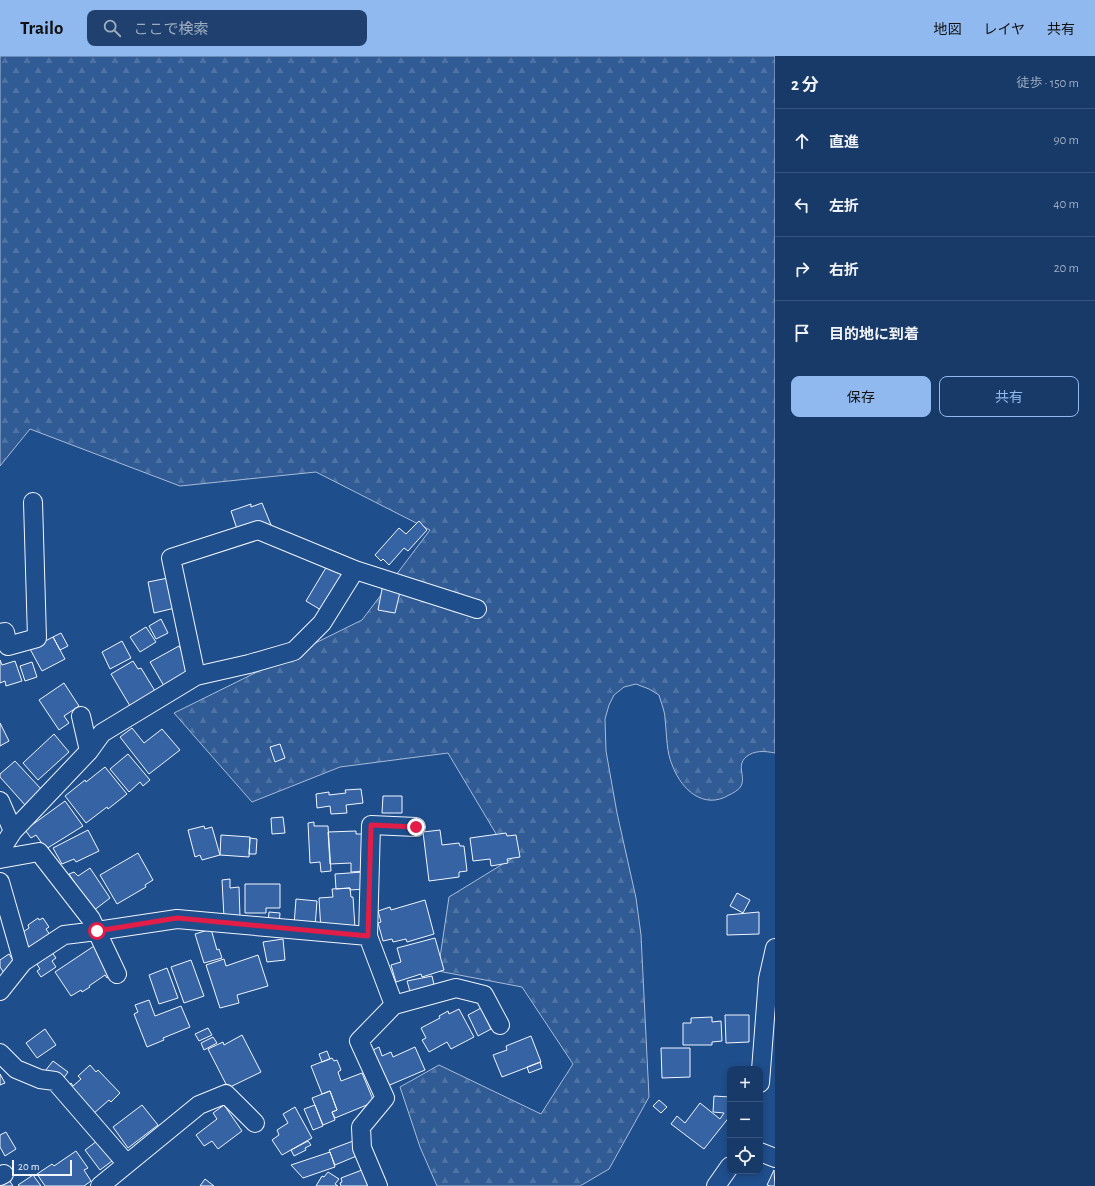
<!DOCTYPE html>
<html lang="ja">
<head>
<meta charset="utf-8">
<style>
	body { margin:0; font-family:"Alegreya Sans","Noto Sans JP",sans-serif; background:#20416f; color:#f1f3f6 }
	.controls { position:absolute; right:12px; bottom:12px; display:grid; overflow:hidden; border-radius:8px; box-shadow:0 2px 6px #0003 }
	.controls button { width:36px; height:36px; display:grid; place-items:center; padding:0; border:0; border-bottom:1px solid #36547d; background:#173a69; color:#f1f3f6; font:20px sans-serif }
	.scale { position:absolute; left:12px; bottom:10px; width:60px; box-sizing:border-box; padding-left:4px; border:2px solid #f2f6ff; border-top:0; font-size:11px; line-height:14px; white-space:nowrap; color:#f2f6ff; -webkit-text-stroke:3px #1f4e8c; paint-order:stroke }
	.stop { position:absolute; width:12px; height:12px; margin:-9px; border:3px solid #e11d48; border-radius:50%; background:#fff }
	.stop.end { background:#e11d48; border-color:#fff; box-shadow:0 1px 4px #0008 }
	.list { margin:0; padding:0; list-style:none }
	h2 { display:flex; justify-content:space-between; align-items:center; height:52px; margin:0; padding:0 16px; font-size:17px }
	h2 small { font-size:13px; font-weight:400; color:#9eadc0 }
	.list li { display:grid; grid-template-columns:26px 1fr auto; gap:12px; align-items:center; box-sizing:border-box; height:64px; padding:0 16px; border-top:1px solid #36547d }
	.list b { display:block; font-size:15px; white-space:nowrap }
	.list em { font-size:13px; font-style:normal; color:#9eadc0 }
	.actions { display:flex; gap:8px; padding:12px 16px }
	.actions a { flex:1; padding:9px 0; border:1px solid #90b9f0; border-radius:8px; text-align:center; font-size:14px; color:#90b9f0 }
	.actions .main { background:#90b9f0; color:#111 }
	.icon { flex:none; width:22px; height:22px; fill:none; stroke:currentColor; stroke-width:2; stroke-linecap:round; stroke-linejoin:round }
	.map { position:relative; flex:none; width:775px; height:1130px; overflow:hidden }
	header { display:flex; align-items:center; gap:24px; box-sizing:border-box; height:56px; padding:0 20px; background:#90b9f0; color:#111 }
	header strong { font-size:19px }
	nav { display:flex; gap:22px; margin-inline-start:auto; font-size:14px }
	.search { width:280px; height:36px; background:#20416f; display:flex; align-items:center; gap:10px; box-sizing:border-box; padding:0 14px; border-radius:8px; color:#9eadc0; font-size:15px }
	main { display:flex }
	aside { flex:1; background:#173a69 }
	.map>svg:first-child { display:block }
	.forest { fill:url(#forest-firs); stroke:#a8bbd7 }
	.building { fill:#3563a3; stroke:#f2f6ff }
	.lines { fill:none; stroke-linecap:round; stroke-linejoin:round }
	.street-casing { stroke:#f2f6ff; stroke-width:20 }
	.street { stroke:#1f4e8c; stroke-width:18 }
	.route { stroke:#e11d48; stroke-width:5 }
</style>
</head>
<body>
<header>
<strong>Trailo</strong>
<div class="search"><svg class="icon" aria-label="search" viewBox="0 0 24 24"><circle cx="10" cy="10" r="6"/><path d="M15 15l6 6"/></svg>ここで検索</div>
<nav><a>地図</a><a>レイヤ</a><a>共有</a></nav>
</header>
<main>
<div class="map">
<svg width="775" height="1130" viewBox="0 0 775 1130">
	<defs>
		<pattern id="forest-firs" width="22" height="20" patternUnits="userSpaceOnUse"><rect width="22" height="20" fill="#305b95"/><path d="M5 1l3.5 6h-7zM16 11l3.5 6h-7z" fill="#4e73a5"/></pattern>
	</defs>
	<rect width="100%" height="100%" fill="#1f4e8c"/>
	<path class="forest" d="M0 0H775V697C765 695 754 694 746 701 736 710 746 720 741 730 739 734 733 737 729 739 704 754 682 734 673 711 666 696 667 679 665 663 665 655 661 647 659 639L649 633 636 628 624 631 614 639 609 649 605 663 606 695 617 757 636 842 641 879 649 1041 609 1113 580 1130H437L420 1091 400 1031 439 1009 541 1058 573 1008 522 931 438 915 449 841 511 803 448 697 340 711 252 746 174 657 362 564 430 474 316 416 180 430 30 373 0 410Z"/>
	<path class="building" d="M262 447 271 469 260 473 238 476 231 455 251 448V451Z
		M419 465 427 474 408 495 404 492 389 509 383 503 381 505 375 499 399 472 406 478Z
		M327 510 342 519 321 554 306 545Z
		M168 522 175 552 154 557 148 526Z
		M383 528 401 532 395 557 378 554Z
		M161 563 168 577 156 583 149 570Z
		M146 571 156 586 140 596 130 581Z
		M61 577 68 590 60 594 53 581Z
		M53 581 65 603 42 615 30 593Z
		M122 585 131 602 110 613 102 596Z
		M179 590 187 604 184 606 189 616 164 630 150 606Z
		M0 604 2 609 15 605 22 625 6 630 5 625 0 627Z
		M133 605 138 613 141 612 155 635 130 650 111 618Z
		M32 606 37 621 25 625 20 610Z
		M64 627 79 650 64 660 69 667 59 674 39 644Z
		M0 667 9 685 0 690Z
		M132 672 144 687 162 673 180 694 149 718 120 681Z
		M54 678 69 696 38 724 23 707Z
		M280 688 285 702 275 706 270 691Z
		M128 698 150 724 143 730 140 726 129 736 110 713Z
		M15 705 42 734 25 749 0 721V718Z
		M105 711 127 738 108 753 107 751 86 767 65 740 85 724 86 726Z
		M361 733 363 747 346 749 347 757 331 758 330 750 317 752 316 738 329 736V739L346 737 345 734Z
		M383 740H402V757H382Z
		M65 745 83 770 46 793 36 779 31 782 25 774Z
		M283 761 285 777 272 778 271 762Z
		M314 766V770H328L331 815 321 816 320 806 310 807 308 767Z
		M204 770 205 773 212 771 220 799 202 804 200 799 195 801 188 774Z
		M88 774 99 795 76 806 74 803 62 808 53 792Z
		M440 774 442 789 459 787 460 790H464L467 815 459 816V821L429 825 423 776Z
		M356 775V778H362L365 815 351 816V807L330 808 328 776Z
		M506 777 507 780 516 779 520 801 507 803 508 807 491 810 490 803 473 805 470 782Z
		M221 779 250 781 249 801 220 799Z
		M250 782 257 783 256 798H249Z
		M138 797 153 824 145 829 146 831 117 848 100 819Z
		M90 812 110 842 93 855 69 818 74 816 78 820Z
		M363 816 365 833 350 834V832L336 833 335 818Z
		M230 823V832L239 831 240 861 224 862 222 824Z
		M245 828H280V852H266V857H245Z
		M350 832 351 841H353L355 872 321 875 319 842 333 841 332 833Z
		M737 837 750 844 743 857 730 850Z
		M296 843 317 845 315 871 294 869Z
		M425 844 434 878 407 886 406 883 393 886 392 883 383 885 378 867 381 866 378 855 390 851 391 854Z
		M269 856 280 857 279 869 268 868Z
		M759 856V878L727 879V859Z
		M38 862 39 864 43 862 49 871 46 873 52 882 31 895 20 878 29 872 28 869Z
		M211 873 217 894 219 893 222 902 204 907 195 878Z
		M435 882 444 914 422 921 421 918 396 926 391 909 401 906 397 892Z
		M283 883 285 904 267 906 263 886Z
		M94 890 113 918 107 922 105 919 89 930 90 931 82 936 81 934 71 940 55 916Z
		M51 895 56 902 52 905 56 911 41 921 37 915 40 913 35 905Z
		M9 898 17 910 4 917 0 911V904Z
		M258 899 268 930 237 939 239 947 220 952 206 909 224 903 226 910Z
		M191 904 204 940 184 947 171 911Z
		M167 912 178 942 159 948 149 919Z
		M432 920 435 933 411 939 407 925Z
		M149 944 155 960 181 950 190 971 163 982 164 984 147 991 134 958 138 956 135 949Z
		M481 952 491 973 478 980 468 959Z
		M459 953 474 981 451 993 447 986 429 996 422 984 426 982 421 972 440 962 439 960 448 955 449 958Z
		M725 959H749V986L726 987Z
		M712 961V966L721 965 722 985 712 986V989H683V967H691V962Z
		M208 972 212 979 199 985 195 978Z
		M45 973 56 989 37 1002 26 987Z
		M242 979 261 1016 228 1032 208 993 223 986 224 989Z
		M531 980 541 1006 502 1021 493 999 507 994 506 990Z
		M213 981 217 987 204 994 201 987Z
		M379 991 382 1000 391 996 393 1001 415 991 425 1014 385 1031 369 996Z
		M661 992H690V1021L662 1022Z
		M327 995 330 1003 322 1006 319 998Z
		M332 1002 334 1005 337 1004 341 1014 338 1016 341 1025 362 1017 374 1046 335 1062 332 1056 337 1054 330 1035 322 1038 311 1010Z
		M53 1005 68 1016 60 1027 45 1015Z
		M540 1006 542 1012 529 1017 527 1011Z
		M90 1009 96 1016 98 1014 120 1037 111 1046 109 1044 93 1058 67 1031 71 1027 73 1030 81 1023 78 1020Z
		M0 1018 5 1027 0 1029Z
		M330 1035 337 1054 332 1056 335 1064 323 1069 312 1042Z
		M714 1040 730 1041V1060L704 1093 671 1068 677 1060 685 1067 700 1047 720 1063 724 1057 713 1056Z
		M659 1044 667 1051 661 1057 653 1050Z
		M142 1049 158 1069 128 1092 113 1071Z
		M224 1049 242 1075 218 1093 212 1085 204 1090 196 1079 217 1063 213 1057Z
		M315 1049 323 1070 313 1074 304 1053Z
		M295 1051 312 1082 282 1099 272 1084 279 1079 277 1074 288 1067 283 1058Z
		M6 1076 16 1093 5 1100 0 1091V1079Z
		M97 1085 112 1105 100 1114 85 1094Z
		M308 1085 311 1089 305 1092 306 1094 294 1100 291 1094Z
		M353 1085 359 1099 335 1109 329 1094Z
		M76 1095 88 1112 84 1114 91 1125 84 1130H45L37 1118 52 1108 54 1110Z
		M330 1096 335 1111 303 1122 291 1109Z
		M362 1114 368 1130H341L340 1127 342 1126 341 1122Z
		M774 1114 775 1130H770L767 1129Z
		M328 1116 339 1123 335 1128 338 1130H316L322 1120 324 1121Z
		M33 1119 41 1130H19L18 1129Z
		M205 1123 214 1130H200Z
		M9 1124 13 1130H2L1 1128Z"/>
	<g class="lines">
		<defs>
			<path id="street" d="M0 577 5 576 8 590 37 582 33 446
				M196 620 171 502 258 474 355 514
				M89 695 102 677 196 620 249 608 294 595 322 567 355 514 477 553
				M0 745 13 775
				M0 795 13 775 89 695 81 660
				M0 803 39 796 91 863 117 918
				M0 826 23 906
				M0 935 23 906 64 879 97 875 177 863 368 880
				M394 949 368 880 371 769 416 771
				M0 997 16 1013 40 1023 55 1025 127 1108
				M760 1027 768 923 775 892
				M760 1096 775 1102
				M0 1120 4 1118
				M100 1130 199 1049 226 1038 255 1067
				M378 1130 362 1092 361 1071 385 1042 359 985 394 949 456 932 484 939 500 969
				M716 1130 730 1110"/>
		</defs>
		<use href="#street" class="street-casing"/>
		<use href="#street" class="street"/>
	</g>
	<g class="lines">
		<path class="route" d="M97 875 177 862 368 880 371 769 416 771"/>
	</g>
</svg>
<div class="controls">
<button>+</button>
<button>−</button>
<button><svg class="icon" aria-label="locate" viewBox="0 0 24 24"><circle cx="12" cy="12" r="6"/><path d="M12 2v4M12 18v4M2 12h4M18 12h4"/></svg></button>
</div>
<div class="scale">20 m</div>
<div class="stop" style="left:97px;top:875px"></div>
<div class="stop end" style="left:416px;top:771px"></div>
</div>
<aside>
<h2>2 分<small>徒歩 · 150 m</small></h2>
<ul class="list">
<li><svg class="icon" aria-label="ahead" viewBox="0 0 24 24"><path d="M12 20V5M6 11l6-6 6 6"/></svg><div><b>直進</b></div><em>90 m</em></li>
<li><svg class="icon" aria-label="left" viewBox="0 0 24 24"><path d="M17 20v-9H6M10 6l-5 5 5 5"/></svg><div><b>左折</b></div><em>40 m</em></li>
<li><svg class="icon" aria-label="right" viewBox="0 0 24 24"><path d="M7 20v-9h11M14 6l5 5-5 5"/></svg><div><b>右折</b></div><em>20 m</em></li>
<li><svg class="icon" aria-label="arrive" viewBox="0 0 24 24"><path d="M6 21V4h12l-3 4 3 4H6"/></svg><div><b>目的地に到着</b></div></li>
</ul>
<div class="actions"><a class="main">保存</a><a>共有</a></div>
</aside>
</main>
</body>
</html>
